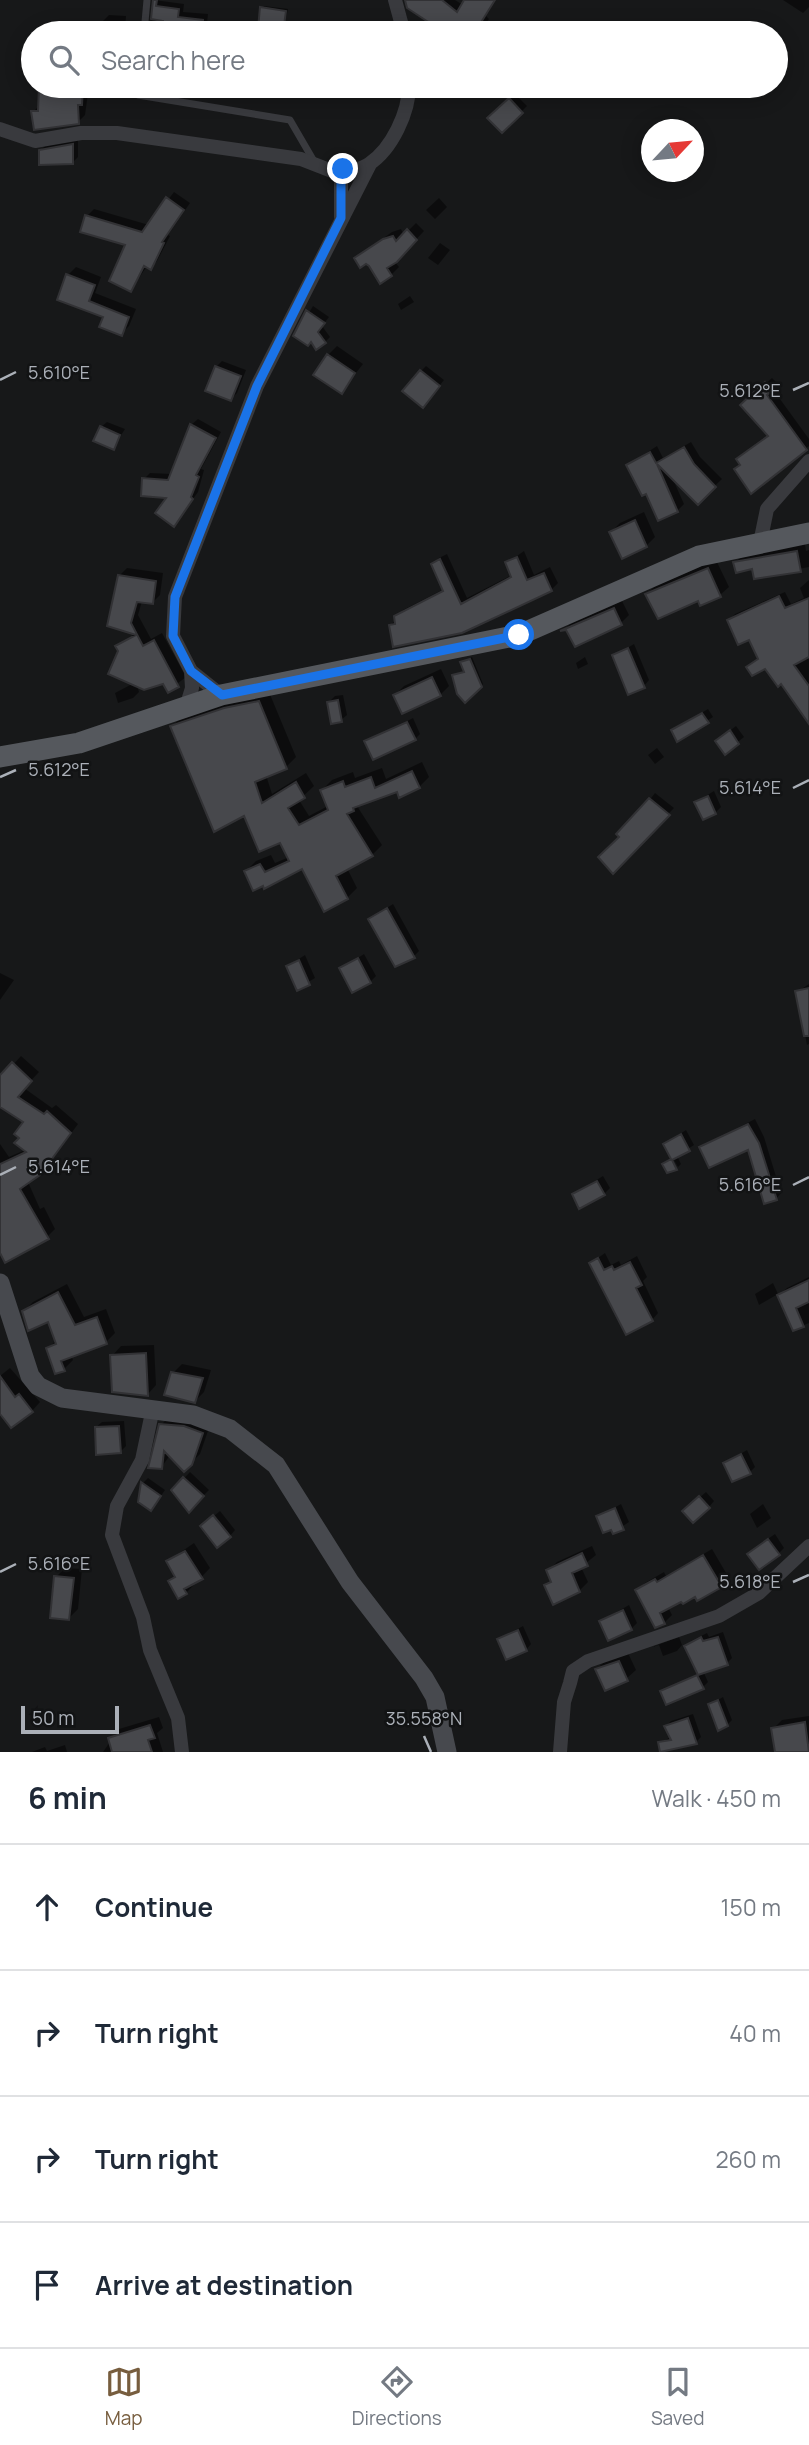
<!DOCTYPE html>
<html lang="en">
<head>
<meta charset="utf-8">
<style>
	body { margin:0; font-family:Manrope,sans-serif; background:#f6f6f7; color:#1f2937 }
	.compass { position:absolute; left:641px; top:119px; width:63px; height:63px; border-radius:50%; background:#fff; box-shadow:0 4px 18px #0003; rotate:64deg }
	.scale { position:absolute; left:21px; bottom:18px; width:98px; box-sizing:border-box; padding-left:7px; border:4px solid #abb0b8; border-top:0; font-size:19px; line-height:24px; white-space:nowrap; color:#abb0b8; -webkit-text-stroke:5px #121314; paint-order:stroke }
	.stop { position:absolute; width:21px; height:21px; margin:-16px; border:5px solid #1a73e8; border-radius:50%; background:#fff }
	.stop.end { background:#1a73e8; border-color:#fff; box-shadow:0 2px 7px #0008 }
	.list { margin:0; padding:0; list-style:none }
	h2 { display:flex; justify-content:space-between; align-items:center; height:91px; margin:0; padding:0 28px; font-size:30px }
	h2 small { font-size:23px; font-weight:400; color:#747a83 }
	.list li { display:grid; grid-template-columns:46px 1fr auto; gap:21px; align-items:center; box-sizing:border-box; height:126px; padding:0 28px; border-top:2px solid #e0e1e3 }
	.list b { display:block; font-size:26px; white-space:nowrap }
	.list em { font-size:23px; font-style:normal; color:#747a83 }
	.icon { flex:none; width:38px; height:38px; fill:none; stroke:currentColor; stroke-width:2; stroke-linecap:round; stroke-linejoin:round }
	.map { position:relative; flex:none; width:809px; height:1752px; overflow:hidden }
	.search { position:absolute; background:#fff; box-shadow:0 4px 18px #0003; left:21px; right:21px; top:21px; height:77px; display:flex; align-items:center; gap:18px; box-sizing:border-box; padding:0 24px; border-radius:38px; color:#747a83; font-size:26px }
	.sheet { height:595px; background:#fff }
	nav { display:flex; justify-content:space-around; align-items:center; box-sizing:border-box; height:98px; border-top:2px solid #e0e1e3; background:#fff; font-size:19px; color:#747a83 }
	nav a { display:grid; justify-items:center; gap:4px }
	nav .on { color:#775d3e }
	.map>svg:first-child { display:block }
	.shadow { fill:#0007 }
	.building { fill:#47484c; stroke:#323235; stroke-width:2 }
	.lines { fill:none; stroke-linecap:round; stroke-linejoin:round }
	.lane { stroke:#393a3e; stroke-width:7 }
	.street { stroke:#393a3e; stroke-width:14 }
	.secondary { stroke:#47494e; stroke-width:19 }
	.primary { stroke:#55585d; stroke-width:21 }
	.route { stroke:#1a73e8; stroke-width:9 }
	.ticks { fill:none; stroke:#abb0b8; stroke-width:2.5 }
	.ticks-label { font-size:18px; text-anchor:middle; fill:#abb0b8; stroke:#121314; stroke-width:5; stroke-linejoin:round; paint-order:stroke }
</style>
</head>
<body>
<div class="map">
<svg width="809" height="1752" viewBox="0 0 809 1752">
	<rect width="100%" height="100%" fill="#171819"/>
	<path class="shadow" d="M154 0 184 4 183 12 208 14 206 33H164L165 20 153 17Z
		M406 0H455L463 5 466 0H496L486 16 489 19 479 33H449L409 7Z
		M783 0H809V7L803 13Z
		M264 6 288 9 283 31 262 8Z
		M109 15 126 16 125 33H99L100 24Z
		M290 26 300 28V33H287Z
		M89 86 85 115 78 122 33 112 40 105 41 86Z
		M515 94 527 106 502 131 490 118Z
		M78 140V157L73 162 40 151 46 145Z
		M174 192 190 203 168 235 170 236 157 261 150 268 147 266 131 290 127 244 87 216 94 209 149 225Z
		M439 198 447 207 435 219 426 210Z
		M416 223 424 231 395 262 399 267 391 275 356 258 392 232 401 229 404 235Z
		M440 243 450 250 438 265 428 258Z
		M76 267 101 277 95 293 136 309 129 326 121 334 105 316 59 299 68 275Z
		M410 296 414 302 401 310 398 304Z
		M313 306 329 317 322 326 330 337 325 342 296 335Z
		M337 346 363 364 341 392 328 355Z
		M222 361 246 370 237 393 231 399 216 367Z
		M426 366 444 380 428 400 421 371Z
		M772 378 777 383 772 388 809 439V446L751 491 770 435 742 405Z
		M198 419 221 432 201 469 204 470 198 492 174 525 169 496 144 479 150 473 172 474 191 425Z
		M107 422 125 429 113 448 101 427Z
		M691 442 700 457 722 479 698 502 672 477 684 504 677 511 647 492 628 465 657 446 663 458Z
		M644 512 655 537 646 546 611 532 620 523Z
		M805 544 806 551 809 550V567L756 577 754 566 735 563 743 555Z
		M524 551 534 575 550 567 558 583 551 590 391 625 403 610 444 589 433 564 439 558 447 554 467 598 512 575 507 563Z
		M716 560 729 587 720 595 701 604 699 599 647 594 655 586Z
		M127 568 163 573 160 595 152 603 142 601 138 615 151 639 162 633 186 677 169 690 164 682 137 685 139 692 133 698 118 703 115 693 134 683 118 646 136 633 109 625 119 576Z
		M809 580V710L766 667H748L759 658 750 637 729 620 735 614 785 592 791 604 804 598 800 588Z
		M622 601 629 615 621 623 575 644 566 628 570 624Z
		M634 644 649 680 644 686 614 656Z
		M472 657 483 684 465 701 454 675 466 671 462 663Z
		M585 657 588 664 578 669 576 663Z
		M441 669 449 686 440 695H395L404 686Z
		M269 692 296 757 286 767 266 775 272 794 306 773 314 786 299 800 309 816 328 806 322 790 332 780 353 772 355 778 382 768 386 779 422 762 429 777 419 787 398 789 357 806 382 845 372 855 347 868 357 888 347 898 303 867 265 886 246 871 256 861 271 855 275 863 289 857 281 841 245 813 172 727 182 716Z
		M343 695 347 715 341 720 329 702 335 696Z
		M708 709 713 717 678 739 673 730Z
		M413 718 420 734 415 739 367 742Z
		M736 726 744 737 725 752 723 736Z
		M657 748 664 757 655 764 648 755Z
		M714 791 721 807 715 813 696 802Z
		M655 793 674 808 613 871 622 836Z
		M393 904 419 951 414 956 370 919Z
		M364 954 376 976 370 982 341 969Z
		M305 955 315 978 298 988 288 966Z
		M0 973 14 980 0 1000Z
		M809 984V1044L807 1045 797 992Z
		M21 1056 39 1072 24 1088 52 1108 56 1105 78 1124 48 1165 28 1182 40 1209 44 1207 55 1229 47 1237 0 1249V1144L9 1157 25 1150 21 1137 25 1122 0 1105V1079Z
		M755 1119 764 1137 781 1193 776 1199 749 1148 701 1147Z
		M686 1130 694 1145 677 1156 681 1164 678 1167 665 1144Z
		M603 1176 610 1188 604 1194H574Z
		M605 1253 611 1265 619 1261 621 1265 637 1256 647 1277 643 1281 658 1313 652 1320 591 1263Z
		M809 1277V1323L794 1329 779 1295 787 1288Z
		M773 1283 778 1294 759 1305 755 1294Z
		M67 1284 84 1317 106 1309 115 1333 106 1342 71 1355 73 1360 64 1369 48 1349 56 1340 49 1319 24 1311 33 1302Z
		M154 1345 156 1385 148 1394 112 1356 121 1346Z
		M182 1364 211 1370 204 1392 195 1401 173 1373Z
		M10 1368 40 1402 32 1411H0V1376Z
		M170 1416 210 1425 200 1454 184 1470 170 1455 161 1468V1425Z
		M124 1421 126 1446 120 1452 96 1427 102 1422Z
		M747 1450 755 1467 750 1472 725 1463Z
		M190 1472 209 1490 189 1510 173 1490Z
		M148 1478 165 1490 156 1503 140 1501 143 1483Z
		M706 1492 714 1501 709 1507 690 1506Z
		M621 1504 629 1522 614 1532 598 1517Z
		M763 1504 771 1518 757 1528 750 1514Z
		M220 1511 235 1530 230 1536 208 1521Z
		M775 1534 784 1548 779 1553 755 1548Z
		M194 1543 210 1568 186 1593 171 1581 176 1576 168 1561Z
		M592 1546 596 1555 581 1567 588 1582 579 1591 546 1586 552 1579 548 1571 557 1562Z
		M712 1549 729 1578 721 1585 668 1607 672 1615 664 1623 637 1591 645 1583 664 1572 666 1576Z
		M65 1568 82 1569 78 1609 69 1618 56 1577Z
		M629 1605 637 1623 631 1629 601 1621Z
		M523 1626 531 1644 526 1650 499 1639Z
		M723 1632 732 1658 727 1663 703 1671 708 1682 702 1688 662 1692 699 1673 686 1647 691 1641 707 1633 709 1637Z
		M679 1637 682 1645 677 1651 663 1656 659 1645 652 1647Z
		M628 1653 636 1670 626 1679 597 1669 606 1660Z
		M723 1697 732 1720 727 1725 710 1705Z
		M693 1714 701 1737 696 1742 660 1743 671 1737 666 1726 671 1721Z
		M809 1716V1752H777L773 1729 782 1720Z
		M159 1717 163 1728 157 1733 163 1752H103L119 1729Z
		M65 1745 67 1752H32L45 1747 47 1751Z"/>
	<path class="building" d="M153 0H157L156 6 179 9 178 17 203 20 202 33H162L163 21 151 19Z
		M405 0H442L457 12 464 0H495L480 24 484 26 479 33 442 31 407 8Z
		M260 7 286 11 283 33 258 29Z
		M39 86H83L82 105H78L79 124 34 130 31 111H38Z
		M509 98 523 113 502 133 487 118Z
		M73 144V164L39 165V150Z
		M166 197 184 210 162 242 164 243 151 270 144 266 131 292 109 281 125 245 80 232 85 215 142 232Z
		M407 229 417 240 397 262 387 268 392 276 380 284 369 266 366 264 360 268 354 258 383 239 393 236 396 241Z
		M66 274 95 285 89 301 129 317 122 336 99 327 103 317 57 300Z
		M306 310 325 323 318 332 326 343 316 350 311 342 308 346 293 336Z
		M327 354 355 373 342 394 313 375Z
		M215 366 241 376 231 401 205 391Z
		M420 370 440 386 423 408 402 391Z
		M765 382 773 390 767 395 807 450 751 494 734 469 740 465 736 459 768 436 740 405Z
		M190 424 216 438 196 475 199 477 191 497 193 499 174 527 155 513 166 498 141 496 142 478 168 480Z
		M100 426 120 435 114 450 93 441Z
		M684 447 694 464 716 487 698 505 657 464 678 512 658 521 646 494 642 496 626 465 650 452 656 463Z
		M635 520 647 547 622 559 609 532Z
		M797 551 801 572 754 579 752 569 736 573 733 562Z
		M517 557 527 580 544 573 552 591 462 633 393 647 389 625 395 624 394 616 443 591 431 564 440 559 461 604 511 577 505 562Z
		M708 568 721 597 700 606 698 601 658 619 645 594Z
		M118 575 156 581 153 604 137 602 131 623 143 646 154 640 179 687 168 693 163 684 144 690 108 674 118 651 115 646 136 635 107 626Z
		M779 596 785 608 809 598V657L794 665 809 686V724L781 684 778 687 765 669 752 676 746 667 758 659 749 640 738 645 727 620Z
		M614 608 622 625 575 647 566 630 560 631Z
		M628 648 645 688 628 695 612 655Z
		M470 659 482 687 465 703 457 694 452 675 464 672 460 662Z
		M432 677 441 696 402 714 393 695Z
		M338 700 342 722 331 724 327 702Z
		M259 701 287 769 255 782 262 803 296 782 305 798 288 808 299 825 328 810 320 790 343 781 345 787 371 777 375 788 412 771 420 788 399 798 397 792 353 808 354 811 347 814 373 856 336 876 348 899 324 912 302 869 264 889 263 886 253 891 244 871 260 864 265 872 289 861 280 843 259 852 244 816 214 832 170 726 224 708Z
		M702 713 709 723 677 742 671 730Z
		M407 722 416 740 373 760 364 741Z
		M730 730 739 744 725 755 715 741Z
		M708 796 716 814 703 820 694 802Z
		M649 798 670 815 613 874 598 857 619 837 616 834Z
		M387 908 415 958 395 967 368 919Z
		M358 958 371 983 352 993 339 968Z
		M299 960 310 985 297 991 286 966Z
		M809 988V1036H804L795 991Z
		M12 1062 32 1081 18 1097 44 1114 47 1111 71 1133 40 1175 20 1189 49 1239 5 1263 0 1253V1164L26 1152 14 1143 19 1138 14 1134 23 1122 0 1107V1075Z
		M748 1124 759 1143 777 1200 764 1204 748 1150 709 1168 699 1147Z
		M681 1134 690 1151 672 1160 677 1170 667 1173 662 1164 671 1159 663 1144Z
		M597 1181 605 1195 579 1209 572 1194Z
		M598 1258 604 1270 612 1266 614 1270 630 1262 642 1285 636 1288 653 1321 626 1335 589 1263Z
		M809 1280V1302L796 1308 804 1327 793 1331 777 1295Z
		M58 1292 75 1325 97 1317 107 1344 61 1361 65 1371 55 1374 46 1348 56 1344 48 1322 28 1331 22 1311Z
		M146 1353 148 1396 112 1392 110 1355Z
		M171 1372 203 1378 195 1403 164 1395Z
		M0 1376 15 1397 19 1394 33 1412 11 1428 0 1414Z
		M159 1424 184 1426 203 1433 192 1465 184 1472 164 1451 162 1469 148 1468Z
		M119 1426 121 1453 96 1455 95 1427Z
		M741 1454 751 1474 732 1482 723 1463Z
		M183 1477 204 1496 189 1513 171 1490Z
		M141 1482 161 1496 151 1511 138 1502Z
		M699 1496 710 1508 693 1523 682 1511Z
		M615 1508 624 1530 613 1534 611 1530 603 1533 596 1516Z
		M213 1515 231 1537 217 1548 200 1526Z
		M768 1539 780 1555 759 1570 747 1554Z
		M185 1551 203 1579 184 1589 187 1594 178 1599 168 1581 175 1577 166 1561Z
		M582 1553 588 1566 572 1573 580 1592 553 1605 544 1585 551 1582 546 1570Z
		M703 1555 722 1587 697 1601 695 1597 683 1604 681 1602 660 1613 665 1624 655 1628 635 1590 655 1579 657 1582Z
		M54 1576 74 1578 69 1620 50 1618Z
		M623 1610 632 1630 608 1641 599 1621Z
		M518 1630 527 1651 506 1660 497 1639Z
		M701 1637 703 1641 718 1637 728 1665 698 1675 684 1646Z
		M619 1661 628 1681 605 1691 595 1669Z
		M697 1675 704 1689 666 1705 660 1691Z
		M718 1700 728 1726 718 1731 708 1704Z
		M688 1718 697 1744 660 1752 658 1742 671 1740 664 1726Z
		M805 1722 809 1752H775L771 1728Z
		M150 1725 155 1738 148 1740 152 1752H112L108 1738Z"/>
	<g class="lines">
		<path class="lane" d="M144 33 147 0
			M139 86 138 95 290 120 315 163"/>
		<path class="street" d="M395 0 404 33
			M0 129 35 141 81 133H117L301 159 337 173
			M348 173C354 170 363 168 369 164 392 149 409 112 409 86
			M341 181V217
			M760 543 767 509 809 461
			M221 695 191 671 173 636 175 597 257 386 370 164
			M187 704 192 688 191 671
			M153 1408 142 1460 117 1506 112 1535 143 1617 150 1650 178 1718 182 1752
			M560 1752 564 1702 570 1683 573 1671 588 1661 719 1616 759 1593 809 1546"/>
		<path class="secondary" d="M0 1283 30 1376 38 1386 62 1398 193 1415 230 1429 276 1465 350 1582 424 1678 435 1697 447 1752"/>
		<path class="primary" d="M0 757 79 743 221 695 519 635 699 556 809 533"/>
	</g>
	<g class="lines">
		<path class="route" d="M343 169 337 176 341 181V218L257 386 175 597 173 636 191 671 222 695 519 635"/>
	</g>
	<path class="ticks" d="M0 380 16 372M793 390 809 383M0 777 16 770M793 788 809 780M0 1175 16 1167M793 1185 809 1177M0 1572 16 1564M793 1582 809 1575M424 1736 431 1752"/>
	<g class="ticks-label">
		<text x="59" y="379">5.610°E</text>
		<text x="750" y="397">5.612°E</text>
		<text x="59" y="776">5.612°E</text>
		<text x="750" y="794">5.614°E</text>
		<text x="59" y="1173">5.614°E</text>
		<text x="750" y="1191">5.616°E</text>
		<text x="59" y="1570">5.616°E</text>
		<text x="750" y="1588">5.618°E</text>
		<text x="424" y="1725">35.558°N</text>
	</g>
</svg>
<svg class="compass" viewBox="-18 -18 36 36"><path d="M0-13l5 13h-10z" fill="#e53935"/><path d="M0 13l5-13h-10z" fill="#747a83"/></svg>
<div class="scale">50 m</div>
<div class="stop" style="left:519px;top:635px"></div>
<div class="stop end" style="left:343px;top:169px"></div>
<div class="search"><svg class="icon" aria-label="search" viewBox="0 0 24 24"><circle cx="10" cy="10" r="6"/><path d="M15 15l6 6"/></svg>Search here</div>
</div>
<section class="sheet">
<h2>6 min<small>Walk · 450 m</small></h2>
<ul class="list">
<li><svg class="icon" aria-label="ahead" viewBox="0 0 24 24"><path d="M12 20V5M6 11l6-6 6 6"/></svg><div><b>Continue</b></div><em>150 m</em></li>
<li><svg class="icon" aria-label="right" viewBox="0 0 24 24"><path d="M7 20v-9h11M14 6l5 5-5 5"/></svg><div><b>Turn right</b></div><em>40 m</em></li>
<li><svg class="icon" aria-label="right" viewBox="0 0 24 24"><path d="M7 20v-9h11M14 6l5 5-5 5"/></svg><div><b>Turn right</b></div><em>260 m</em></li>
<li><svg class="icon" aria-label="arrive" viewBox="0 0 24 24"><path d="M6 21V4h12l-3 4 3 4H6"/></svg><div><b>Arrive at destination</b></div></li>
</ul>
</section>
<nav>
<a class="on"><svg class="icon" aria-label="map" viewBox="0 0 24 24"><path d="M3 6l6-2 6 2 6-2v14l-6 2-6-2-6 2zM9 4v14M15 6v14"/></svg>Map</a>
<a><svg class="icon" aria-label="directions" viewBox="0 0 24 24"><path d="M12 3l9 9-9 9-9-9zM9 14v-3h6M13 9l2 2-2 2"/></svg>Directions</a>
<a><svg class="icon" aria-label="saved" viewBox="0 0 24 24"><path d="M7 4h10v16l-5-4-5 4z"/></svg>Saved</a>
</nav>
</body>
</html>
